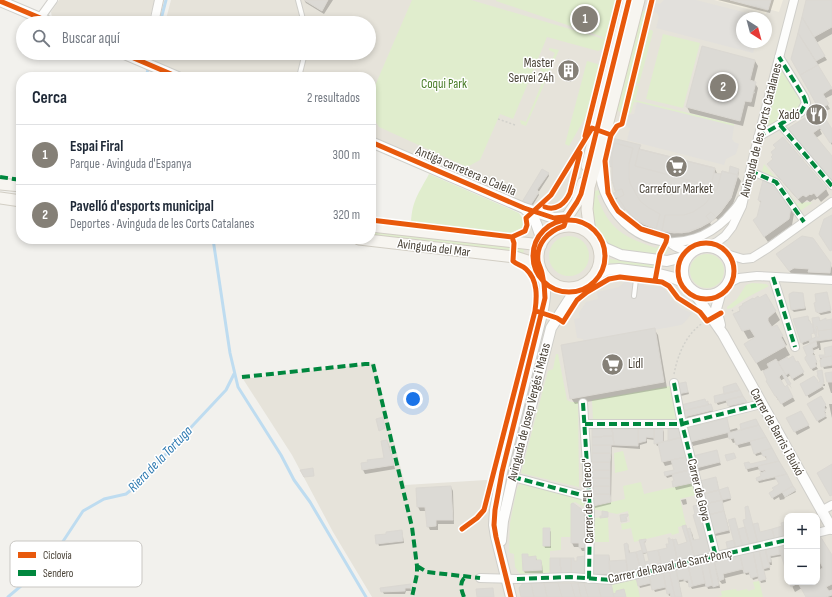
<!DOCTYPE html>
<html lang="es">
<head>
<meta charset="utf-8">
<style>
	body { margin:0; font-family:"Sofia Sans Condensed",sans-serif; background:#f2f2f3; color:#1f2937 }
	.controls { position:absolute; right:12px; bottom:12px; display:grid; overflow:hidden; border-radius:8px; box-shadow:0 2px 6px #0003 }
	.controls button { width:36px; height:36px; display:grid; place-items:center; padding:0; border:0; border-bottom:1px solid #e0e1e3; background:#fff; color:#1f2937; font:20px sans-serif }
	.compass { position:absolute; left:736px; top:12px; width:36px; height:36px; border-radius:50%; background:#fff; box-shadow:0 2px 6px #0003; rotate:144deg }
	.you { position:absolute; left:413px; top:399px; width:14px; height:14px; margin:-10px; border:3px solid #fff; border-radius:50%; background:#1a73e8; box-shadow:0 0 0 6px #1a73e833 }
	.badge { display:grid; place-items:center; width:26px; height:26px; border-radius:50%; background:#858077; color:#fff; font-size:13px; font-weight:700 }
	.pin { position:absolute; translate:-50% -50%; border:2px solid #fff; box-shadow:0 1px 4px #0006 }
	.list { margin:0; padding:0; list-style:none }
	h2 { display:flex; justify-content:space-between; align-items:center; height:52px; margin:0; padding:0 16px; font-size:17px }
	h2 small { font-size:13px; font-weight:400; color:#747a83 }
	.list li { display:grid; grid-template-columns:26px 1fr auto; gap:12px; align-items:center; box-sizing:border-box; height:60px; padding:0 16px; border-top:1px solid #e0e1e3 }
	.list b { display:block; font-size:15px; white-space:nowrap }
	.list p { margin:0; font-size:13px; white-space:nowrap; color:#747a83 }
	.list em { font-size:13px; font-style:normal; color:#747a83 }
	.icon { flex:none; width:22px; height:22px; fill:none; stroke:currentColor; stroke-width:2; stroke-linecap:round; stroke-linejoin:round }
	.map { position:relative; flex:none; width:832px; height:597px; overflow:hidden }
	.search { position:absolute; background:#fff; box-shadow:0 2px 6px #0003; left:16px; top:16px; width:360px; height:44px; display:flex; align-items:center; gap:10px; box-sizing:border-box; padding:0 14px; border-radius:22px; color:#747a83; font-size:15px }
	.panel { position:absolute; background:#fff; box-shadow:0 2px 6px #0003; left:16px; top:72px; width:360px; height:172px; border-radius:16px }
	.map>svg:first-child { display:block }
	.residential { fill:#e6e3da; fill-rule:evenodd }
	.education { fill:#f0ecdf }
	.green { fill:#e0edcd; fill-rule:evenodd }
	.parking { fill:#e2e0dc }
	.shadow { fill:#0003; fill-rule:evenodd }
	.lines { fill:none; stroke-linecap:round; stroke-linejoin:round }
	.stream { stroke:#bedcf0; stroke-width:3 }
	.building { fill:#dcdad5; stroke:#dbd8d2 }
	.service-casing { stroke:#d0cfca; stroke-width:6 }
	.pedestrian-casing { stroke:#d0cfca; stroke-width:8 }
	.minor-casing { stroke:#d0cfca; stroke-width:10 }
	.tertiary-casing { stroke:#d0cfca; stroke-width:12 }
	.secondary-casing { stroke:#d2cec4; stroke-width:13 }
	.path { stroke:#d2d1cb; stroke-width:1.5; stroke-dasharray:2 2; stroke-linecap:butt }
	.service { stroke:#fdfdfc; stroke-width:4 }
	.pedestrian { stroke:#fdfdfc; stroke-width:6 }
	.minor { stroke:#fdfdfc; stroke-width:8 }
	.tertiary { stroke:#fdfdfc; stroke-width:10 }
	.secondary { stroke:#f7f5f0; stroke-width:11 }
	.quiet { stroke:#00873e; stroke-width:4; stroke-dasharray:8 4; stroke-linecap:butt }
	.cycleway-casing { stroke:#fff; stroke-width:8 }
	.cycleway { stroke:#e8590c; stroke-width:5 }
	.labels { text-anchor:middle; dominant-baseline:central; stroke-width:3; stroke-linejoin:round; paint-order:stroke }
	.poi-label { font-size:13px; fill:#4a4338; stroke:#fff; text-anchor:end }
	.park-label { font-size:13px; fill:#497d29; stroke:#fff }
	.street-label { font-size:13px; fill:#4a4338; stroke:#fff }
	.water-label { font-size:14px; font-style:italic; fill:#2d79b0; stroke:#fff }
	.key { fill:#fff; stroke:#c9c7c3; stroke-width:1 }
	.key-label { font-size:11px; fill:#4a4338 }
</style>
</head>
<body>
<div class="map">
<svg width="832" height="597" viewBox="0 0 832 597">
	<rect width="100%" height="100%" fill="#f2f1ed"/>
	<path class="residential" d="M59 0H155L148 23H63L52 18 51 12Z
		M171 0H832V597H372L333 532 292 455 243 379 374 363 405 485 486 480 502 483 550 291 534 273 519 262 512 238 524 237 529 232 532 225 523 211 371 146V77H165L152 71 157 53H369V23H165ZM742 18H766V42H742ZM787 516H817V582H787Z"/>
	<path class="education" d="M714 0H783L779 12 768 9 766 14Z"/>
	<path class="green" d="M412 0H471L604 39 603 37 496 1V0H625L612 51 602 49 598 51 547 37 513 119 500 114 480 160 467 167 379 127 376 122 371 120V95Z
		M644 10 647 11 621 113 616 109 641 12Z
		M649 30H652L653 32 639 84 635 83Z
		M663 34 700 43 683 108 646 99Z
		M549 48 559 50 526 126 521 124 520 120 526 122 546 73 540 71 545 60 551 62 555 53 549 50Z
		M587 61 608 67 604 84 569 146 565 144Z
		M781 63 802 99 801 109 763 132Z
		M635 85 639 86 635 100 734 124V126L634 102 631 113 628 112Z
		M764 164 797 203 810 202 812 203 800 211 776 180 762 171Z
		M429 174 519 213 526 224 525 229 514 236 411 223C412 200 419 193 429 174Z
		M599 190 601 194 597 196C609 230 624 237 656 248L659 245 662 244 668 247 667 253 662 255C652 252 641 253 631 251 612 249 591 235 591 213 591 206 593 199 594 191Z
		M371 230 524 248 523 255 371 236Z
		M549 256a20 20 0 1 1 40 0a20 20 0 1 1-40 0Z
		M690 271a17 17 0 1 1 34 0a17 17 0 1 1-34 0Z
		M609 259 655 264 654 268 608 263Z
		M752 283 766 284 769 286 748 297 732 308 727 309V307L737 299 746 285Z
		M556 354H558L567 400 571 402H578L579 487 521 473 548 371 553 369Z
		M670 386 678 419 593 420 592 400Z
		M623 451 628 470 615 473 614 453Z
		M641 482 644 494 692 483 696 495 680 499 686 525 678 527 679 533 672 535 671 533 634 542 631 528 622 530 621 524 630 522 628 511 617 514 593 509V506L625 499 623 486Z
		M520 484 583 498 586 501V508L575 502 571 504V537H561V550L550 551V574H520L515 567 514 554 510 553 509 551 510 523 517 488ZM528 554V557H536V560H541L542 570 523 571Z
		M608 517 609 542H593V518Z
		M636 578 640 597H626L624 589 616 591V593L613 594 611 583Z
		M759 581 763 597H717L722 596 721 591 736 589 737 591 747 589 748 591 755 589 753 582Z"/>
	<path class="parking" d="M644 0 660 4 664 0H696L763 17 742 18V42H756L753 53 656 28 659 17 657 13 646 10 641 12Z
		M637 102 734 126 732 139 734 142 739 144 736 154 726 159 724 165 627 140 630 128 626 125 628 115 634 114Z
		M628 279 643 280 644 286 662 287 680 308 692 313 685 322 681 325 584 343 583 339 577 338 574 319 580 318 579 313 586 302 598 299 597 292 619 287Z"/>
	<path class="shadow" d="M304 0H333L324 14 306 3Z
		M718 0H774L770 13Z
		M807 0H832V34L816 43 827 60 817 65 832 90V95L824 99 830 109 821 113 831 129H832V145L822 129 820 130 822 134 816 138 832 157 792 135 814 118 812 115 820 109 792 59Z
		M755 61 758 66 754 82 758 88 754 107 748 106 743 126 690 113 687 107Z
		M576 63 577 66 571 82 563 79 562 77Z
		M783 139 826 189 829 195 821 202 818 198 815 200 814 199 810 202 807 200 802 204 772 170 769 164 774 160 777 149 775 146Z
		M640 146V150L715 169 718 175 729 174 739 169 738 177 741 181 733 204 726 215 720 222 716 218 710 223 713 228 704 233 678 239 667 237 664 232H661L659 235 647 230 635 221 622 203 621 204 625 210 622 212 614 199 613 200 611 195 617 192 613 167 607 166Z
		M548 173 549 176 538 193 539 195 531 208 523 202Z
		M759 200 790 208 794 214 792 225 768 242 757 226 758 218 761 204Z
		M781 260 830 264 832 268V279L813 277 811 275 797 274 793 276Z
		M826 293 831 313 821 315 817 312 818 303Z
		M802 294 806 310 794 312 792 310Z
		M766 295 780 320 770 328 782 335 787 345 785 346 790 355 786 357 788 361 797 362 804 375 794 381 791 375 786 378 792 389 785 378 780 381 784 388 787 387 795 401 784 407 779 399 778 400 767 381 768 380 763 370 761 371 746 344 755 337 748 339 734 314Z
		M808 317 811 325 814 324 819 318 821 322 832 320V341L820 343 821 350H819V348L812 351 815 355 813 356 816 360 817 365 816 366 818 369 813 371 806 359 812 344 811 342 803 345 795 320ZM818 325 820 338 812 340 810 333 815 332V326Z
		M654 329 658 335 667 388 575 404 571 398Z
		M832 348V368L824 369 820 358 827 356Z
		M821 371 824 382 821 383V385L825 384V386H822L824 389 809 398 801 384H818L822 382Z
		M832 373V393H831L828 383Z
		M685 383 689 394 681 396 679 394Z
		M736 384 747 404 730 408 728 402 718 405 716 402Z
		M821 398 827 408 824 410 826 413 824 414 827 418 819 423 808 404Z
		M707 402 712 408 713 412 687 419 682 405Z
		M829 404H832V419V418Z
		M801 412 810 428 797 435 788 419Z
		M726 419 730 430 737 428 738 431 742 430 756 420 796 492 784 498 785 499 780 500 779 497 774 500 771 494 781 484 777 479 759 483 758 481 762 477 760 469 748 472 747 469 746 464 750 465 768 461 763 454 756 456 752 445 739 448 736 442 733 443 730 437 693 446 691 442 688 429Z
		M593 429 663 430 664 432V443L670 441 680 430 693 486 676 490 673 482H675L674 476 667 478 666 476 675 470 673 464 665 466 663 462 659 445 657 446 655 440 647 439V443L640 445V449L612 447 611 504 595 508 594 506Z
		M387 441 389 445 395 469 365 474 363 470 386 459Z
		M716 451 721 465 699 471 694 456Z
		M717 481 719 491H729L731 500 722 503 730 533 715 536 714 534Z
		M451 487 453 491 454 524H438V530H430L428 526 426 511H420L418 507 417 489Z
		M686 499 687 504 683 505 681 500Z
		M698 506 700 510 713 559 612 580 596 576 594 573 609 556 610 562 628 561V545L630 554 643 551 640 541 646 540V542L643 543 647 553 643 554 645 563 650 562 668 548 670 544 669 539 671 541 676 540 678 546 689 543 685 526 687 529H689L692 533 694 541 702 539 697 515Z
		M583 512 586 517 587 551H582L580 547H574L572 543Z
		M549 529 551 532V548H545L544 545Z
		M402 531 404 543 379 546 376 536 387 535Z
		M819 537 822 539 832 557V597H807L802 588 795 592 790 582H817V538Z
		M787 544V571L782 556 771 558 772 565H769L770 570 764 571 766 582 761 583 759 578 753 580 751 574 746 575 745 573 725 578 726 583 722 584 718 579 720 588 708 589 707 586 692 589 689 583H687L685 581 679 582 682 597H672V595L669 596 667 589 655 592 652 585 640 588 637 579ZM741 564 744 569V572L739 565Z
		M527 555 529 558H536L537 560 541 561 542 564 543 573H525L524 571Z
		M584 557 586 560 585 576H553L573 559 575 562H578Z
		M410 585 411 591H406L405 594H384L381 589Z"/>
	<g class="lines">
		<path class="stream" d="M160 23 166 0
			M146 77 152 53
			M213 239 230 353 238 387 281 455 294 480 310 502 366 597
			M8 597 41 569 56 552 83 511 104 499 126 494 136 486 226 390 234 374"/>
	</g>
	<path class="building" d="M304 0H328L322 11Z
		M730 0H771L768 10Z
		M806 0H832V27L814 37 802 17Z
		M802 17 825 56 816 61 798 33Z
		M798 33 818 65 800 75 791 59Z
		M702 46 755 60 750 80 756 82 751 102 745 101 740 121 686 107Z
		M568 59 577 63 569 80 561 77Z
		M818 65 832 88 823 94 829 104 819 109 800 75Z
		M819 109 832 129V142L830 143 811 114Z
		M811 114 820 128 813 133 832 156V182L787 129Z
		M783 137 825 186 827 188 817 197 814 193 811 195 810 194 806 197 803 195 798 199 767 164 773 159 771 157 773 155 771 152 776 148 773 145Z
		M612 138 641 145 639 149 715 168 714 173 721 174 722 171 729 173 730 166 739 169 731 198 720 213 712 221 701 227 682 233 661 231 660 233H656L657 230 638 221 625 209 621 212 614 201 618 198V197L611 200 609 195 616 192 612 180V167L606 166Z
		M615 143 633 148 629 164V178L630 183 640 201 649 208 660 214 656 229 643 224 630 215 618 198 624 195 622 189 615 191 612 180V154Z
		M639 149 715 168 711 186 635 166Z
		M542 169 549 173 537 190 539 192 530 206 522 202Z
		M722 171 738 175 731 198 720 213 716 217 711 212 706 216 710 221 701 227 689 232 674 233 662 231 665 215H684L693 212 705 204 717 189Z
		M763 180 773 183 791 207 789 219 764 237 753 220 757 217 761 201 758 200Z
		M832 215V250L830 251 819 234 824 219Z
		M802 236 813 238 831 263 830 273 808 272 809 269 794 268 789 271 776 254Z
		M793 292 803 293 805 308 791 310 789 296V294Z
		M827 292 831 310 819 313 818 312H816L814 303 816 302 815 294Z
		M766 294 776 311 768 318V321L772 327 777 325 783 336 781 337 786 346 756 363 744 344 755 337 750 329 742 331 733 314 740 311 739 307 743 305 742 304 753 298 754 299 758 296 759 298Z
		M808 316 809 321H810L811 324H813L814 333 811 334 812 339 801 343 793 319Z
		M819 317 820 321 826 318V320L832 319V329L818 331 817 326 816 327 817 332H814L812 318Z
		M655 328 664 382 570 399 561 345Z
		M832 329V339L816 341 810 344 809 340 816 337 814 332H817V337H819L818 331Z
		M816 341 817 346 812 348 814 352 812 354 815 356V358L817 362 815 363 817 366 811 369 805 359V357L807 356 803 347Z
		M832 346V356L820 358 819 355H825L824 348Z
		M793 356 796 362 798 361 804 372 792 379 789 373 786 375 778 362 787 357 788 359Z
		M832 356V365L821 367 820 360 822 359V357Z
		M776 359 791 384 788 385 782 374 779 377 785 387 787 385 793 397 781 404 776 396H775L766 381 767 380 763 371 769 368 767 364Z
		M822 370 824 383 822 384 823 386 806 396 800 384 814 376 818 381V383L820 381 817 375H818L817 371Z
		M832 372V382H827L825 373Z
		M686 382 688 392 678 394 676 384Z
		M736 383 740 390 724 394 723 387Z
		M740 390 743 396 715 403 714 396Z
		M743 396 747 402 728 406 726 400Z
		M821 396 826 405 824 407 826 410 824 411 826 416 817 421 807 404Z
		M705 399 706 402 708 401V405L682 411 681 405Z
		M711 404 713 410 684 417 682 411Z
		M801 411 809 425 794 432 786 418Z
		M383 417 385 428 379 431 376 419Z
		M727 418 730 432 690 442 687 428Z
		M756 419 759 425 741 430 740 424Z
		M759 425 766 437 736 445 734 438 729 439 728 433Z
		M592 428H612L613 436 592 437Z
		M612 428H638V446L614 445Z
		M638 428H654V438L646 437V441L638 443Z
		M654 428 663 429V442L654 444Z
		M668 429H680L682 437 668 441Z
		M613 436 614 445H592V437Z
		M682 437 686 457 662 462 658 443Z
		M766 437 772 448 754 454 750 441Z
		M387 440 394 465 362 470 361 463 368 462 367 460 384 458 381 441Z
		M592 445H611V453H592Z
		M772 448 779 461 746 469 744 463 749 462 750 464 767 460 766 456H763L761 451Z
		M717 450 720 462 696 468 693 456Z
		M592 453H611L610 462H592Z
		M734 453 736 458 727 461 725 455Z
		M686 457 689 470 665 476 664 472 674 470 671 460Z
		M779 461 787 474 757 481 756 478 761 476 760 473 766 471 765 470 760 471 758 466Z
		M592 462H610V470H592Z
		M832 464V495L830 496 817 473Z
		M313 468 314 476 304 477 300 470Z
		M592 470H610V478H593Z
		M689 470 692 483 673 487 672 481H674L672 474Z
		M787 474 793 486 772 498 769 493 774 490 772 488 779 484 775 477Z
		M716 477 719 490 703 494 700 481Z
		M593 478H610V486H592Z
		M451 486 453 520H436V526L427 527 425 507H417L416 488Z
		M592 486H610V494H593Z
		M793 486 796 490 785 497 782 492Z
		M728 487 731 498 722 500 719 490Z
		M719 490 722 500 705 504 703 494Z
		M593 494H610L611 502 593 506Z
		M722 500 724 511 708 515 705 504Z
		M573 503 584 511 585 547 579 548V543H571V504Z
		M698 505 712 555 695 559 687 529 690 528 693 540 700 539 693 515 695 514 693 506Z
		M748 506 758 544 750 546 743 520 746 519 745 507Z
		M602 511 608 512V517L600 518V516H602Z
		M724 511 729 530 713 534 708 515Z
		M628 514V516L626 517 627 521 621 522 620 515Z
		M735 518 743 548 736 549 728 520Z
		M787 521V537L785 538 781 523Z
		M758 523 760 532 772 529 775 540 758 544 753 524Z
		M686 525 695 559 678 563 673 540 676 539 678 545 687 542 682 526Z
		M782 526 785 538 775 540 772 529Z
		M745 527 750 546 743 548 738 529Z
		M543 528H550V546H543Z
		M402 530 403 541 376 544 375 535 386 534V532Z
		M820 536 832 555V584L826 587 829 591 832 590V595L826 597H806L798 583 791 587 789 582H817V567L819 570 823 568 820 562 817 564V558L818 557 817 554V537Z
		M668 538H670V540L673 539 678 563 662 567 658 550 667 548 666 544H669Z
		M646 539V541L644 542 647 552 643 553 639 540Z
		M734 540 736 549 728 551 726 542Z
		M627 543V544H628L629 553 636 552 641 571 628 574 624 544Z
		M787 543V574L778 545Z
		M778 545 781 554 770 556 771 562H768L765 548Z
		M765 548 770 567 763 569 759 550Z
		M642 550 647 570 641 571 636 552Z
		M658 550 662 567 647 570 645 562 649 561 647 552Z
		M759 550 766 579 759 581 753 551Z
		M753 551 758 576 751 578 749 572 744 573 740 554Z
		M522 554H528V557L536 556V560H541L542 570 523 571Z
		M740 554 743 569 723 574 724 579 719 581 714 560Z
		M593 555H609L610 574H593Z
		M585 556 584 574H571V558H574V561H577V557Z
		M550 558H560L561 575 550 574Z
		M560 558H571V574L561 575Z
		M626 560 628 574 610 578 609 561Z
		M714 560 719 585 713 587 708 562Z
		M708 562 713 585 706 587 701 563Z
		M701 563 705 583 693 586 688 566Z
		M688 566 693 586 689 587 688 580 684 581V579L678 580 676 569Z
		M676 569 682 597H675L669 571Z
		M669 571 675 597H671L670 593 667 594 663 572Z
		M663 572 666 587 652 590 649 575Z
		M649 575 651 583 638 586 636 578Z
		M597 582 611 583 614 597H601Z
		M523 583H531L534 597H521L519 588Z
		M531 583H544L547 597H534Z
		M544 583H558L562 597H547Z
		M558 583H571L575 597H562Z
		M571 583H578L581 597H575Z
		M578 583H584L588 597H581Z
		M584 583H598L601 597H588Z
		M411 584V588H405V591L381 592 380 588Z
		M493 588 494 597H477L476 589Z
		M624 589 626 597H614L613 594 616 593V591Z"/>
	<g class="lines">
		<defs>
			<path id="service" d="M298 0 304 23
				M299 77 305 53
				M634 296 637 271"/>
			<path id="pedestrian" d="M780 125 832 186
				M750 171 776 182 804 222"/>
			<path id="minor" d="M40 18 53 0
				M154 23 159 0
				M758 137 801 112 806 103 804 97 779 57
				M600 162C598 175 602 188 608 200 632 248 688 256 726 219 731 213 738 207 741 200
				M670 243C678 249 684 251 694 250
				M706 247 717 242 725 236 732 227 742 206 754 154 794 0
				M723 253 743 259 752 258 768 248 832 202
				M773 277 795 347
				M727 284 739 278 757 276 832 280
				M674 383 682 424 716 557
				M583 403 590 512 589 579
				M585 424H682L761 404
				M513 477 589 497
				M821 511 832 505
				M817 533 832 529
				M480 578 517 579 571 577 611 580 787 540"/>
			<path id="tertiary" d="M0 1 52 23
				M122 53 178 77
				M371 142 524 208 554 218 567 217
				M525 209C536 216 538 230 542 241
				M595 238 605 248 621 255 667 261 688 256
				M683 271a24 24 0 1 1 48 0a24 24 0 1 1-48 0Z
				M593 278 606 270 619 269 659 274 671 277 686 283
				M693 291 723 334 832 529
				M720 325 716 309 721 291
				M501 541 503 521 513 477 551 328 574 292 584 285
				M511 597 496 537 494 525 495 510 502 472 542 314C546 297 546 288 542 272"/>
			<path id="secondary" d="M587 166 629 0
				M0 184 21 186
				M0 198 21 201
				M538 257a31 31 0 1 1 62 0a31 31 0 1 1-62 0Z
				M371 226 541 245
				M564 226 567 217 577 202 583 183
				M590 233 587 209 589 187 607 126 639 0
				M359 239 515 257 534 263 539 266"/>
		</defs>
		<use href="#service" class="service-casing"/>
		<use href="#pedestrian" class="pedestrian-casing"/>
		<use href="#minor" class="minor-casing"/>
		<use href="#tertiary" class="tertiary-casing"/>
		<use href="#secondary" class="secondary-casing"/>
		<path class="path" d="M753 92 757 93
			M498 119 515 125
			M618 126 622 124 652 0
			M541 204 551 195 581 146
			M522 233 525 231 526 226
			M732 311 733 310
			M674 374C678 354 686 334 703 323"/>
		<use href="#service" class="service"/>
		<use href="#pedestrian" class="pedestrian"/>
		<use href="#minor" class="minor"/>
		<use href="#tertiary" class="tertiary"/>
		<use href="#secondary" class="secondary"/>
		<path class="quiet" d="M780 125 832 186
			M758 137 801 112 806 103 804 97 779 57
			M750 171 776 182 804 222
			M0 177 21 180
			M773 277 795 347
			M242 377 365 364H373L412 527 417 566V574L412 597
			M674 383 682 424 716 557
			M583 403 590 512 589 579
			M585 424H682L761 404
			M513 477 589 497
			M417 566 427 572 480 578
			M517 579 571 577 611 580 787 540
			M464 597C461 589 459 583 465 577"/>
		<defs>
			<path id="cycleway" d="M0 1 52 23
				M122 53 178 77
				M611 135 605 161 608 193 613 203 618 211 641 229 667 237 666 242 660 254 655 281
				M585 136 619 0
				M371 142 524 208 554 218 565 217
				M545 207C556 211 565 204 570 193L580 153
				M371 220 512 237 514 243 513 261C517 265 522 265 526 269 538 280 537 297 535 311L484 510 477 518 462 529
				M533 256a36 36 0 1 1 72 0a36 36 0 1 1-72 0Z
				M512 237 525 231 527 225 526 218 551 195 592 128 611 135 617 126 622 124 652 0
				M678 271a28 28 0 1 1 56 0a28 28 0 1 1-56 0Z
				M536 311 557 318 563 322 577 300 587 292 609 279 620 277 662 282 669 286 678 298 700 312 707 321 721 313
				M511 597 496 537 494 525 495 510 502 472 545 298C545 289 544 281 542 273 541 269 539 265 538 261 536 244 548 231 564 226L567 217 577 202 581 194 629 0"/>
		</defs>
		<use href="#cycleway" class="cycleway-casing"/>
		<use href="#cycleway" class="cycleway"/>
	</g>
	<defs>
		<symbol id="building-disc" viewBox="-11 -11 22 22"><circle r="9.5" fill="#858077" stroke="#fff"/><path d="M-4-6H4V6H1V3H-1V6H-4ZM-2.5-4.3h1.7v1.8h-1.7ZM.8-4.3h1.7v1.8H.8ZM-2.5-1h1.7V.8h-1.7ZM.8-1h1.7V.8H.8Z" fill="#fff"/></symbol>
		<symbol id="restaurant-disc" viewBox="-11 -11 22 22"><circle r="9.5" fill="#858077" stroke="#fff"/><path d="M-5-6h1v4h1v-4h1v4h1v-4h1v5L-1.5 .5V6h-2V.5L-5-1ZM5-6V6H3V1.5H1.5Q1.5-4 5-6Z" fill="#fff"/></symbol>
		<symbol id="supermarket-disc" viewBox="-11 -11 22 22"><circle r="9.5" fill="#858077" stroke="#fff"/><path d="M-6-5.5h2.5l.6 2H6L4.5 2H-2.5L-4.4-4H-6ZM-1.5 3.2a1.3 1.3 0 1 0 .1 0ZM3 3.2a1.3 1.3 0 1 0 .1 0Z" fill="#fff"/></symbol>
	</defs>
	<g fill-rule="evenodd">
		<use href="#building-disc" x="556" y="58" width="25" height="25"/>
		<use href="#restaurant-disc" x="804" y="102" width="25" height="25"/>
		<use href="#supermarket-disc" x="664" y="154" width="25" height="25"/>
		<use href="#supermarket-disc" x="600" y="352" width="25" height="25"/>
	</g>
	<g class="labels">
		<g class="poi-label">
			<text x="554" y="63">Master<tspan x="554" dy="15">Servei 24h</tspan></text>
			<text x="800" y="115">Xadó</text>
			<text x="676" y="189" text-anchor="middle">Carrefour Market</text>
			<text x="628" y="364" text-anchor="start">Lidl</text>
		</g>
		<g class="park-label">
			<text x="444" y="84">Coqui Park</text>
		</g>
		<g class="street-label">
			<text transform="translate(761 130) rotate(-76)">Avinguda de les Corts Catalanes</text>
			<text transform="translate(466 171) rotate(23)">Antiga carretera a Calella</text>
			<text transform="translate(434 248) rotate(7)">Avinguda del Mar</text>
			<text transform="translate(529 412) rotate(-76)">Avinguda de Josep Vergés i Matas</text>
			<text transform="translate(777 432) rotate(61)">Carrer de Barris i Buixó</text>
			<text transform="translate(699 490) rotate(76)">Carrer de Goya</text>
			<text transform="translate(588 501) rotate(-92)">Carrer de "El Greco"</text>
			<text transform="translate(670 566) rotate(-12)">Carrer del Raval de Sant Ponç</text>
		</g>
		<g class="water-label">
			<text transform="translate(160 459) rotate(-46)">Riera de la Tortuga</text>
		</g>
	</g>
	<rect x="10" y="541" width="132" height="46" rx="6" class="key"/>
	<rect x="18" y="552" width="18" height="6" fill="#e8590c"/>
	<rect x="18" y="570" width="18" height="6" fill="#00873e"/>
	<g class="key-label">
		<text x="43" y="559">Ciclovía</text>
		<text x="43" y="577">Sendero</text>
	</g>
</svg>
<div class="controls">
<button>+</button>
<button>−</button>
</div>
<svg class="compass" viewBox="-18 -18 36 36"><path d="M0-13l5 13h-10z" fill="#e53935"/><path d="M0 13l5-13h-10z" fill="#747a83"/></svg>
<div class="you"></div>
<div class="pin badge" style="left:585px;top:19px">1</div>
<div class="pin badge" style="left:723px;top:87px">2</div>
<div class="search"><svg class="icon" aria-label="search" viewBox="0 0 24 24"><circle cx="10" cy="10" r="6"/><path d="M15 15l6 6"/></svg>Buscar aquí</div>
<section class="panel">
<h2>Cerca<small>2 resultados</small></h2>
<ul class="list">
<li><span class="badge">1</span><div><b>Espai Firal</b><p>Parque · Avinguda d'Espanya</p></div><em>300 m</em></li>
<li><span class="badge">2</span><div><b>Pavelló d'esports municipal</b><p>Deportes · Avinguda de les Corts Catalanes</p></div><em>320 m</em></li>
</ul>
</section>
</div>
</body>
</html>
